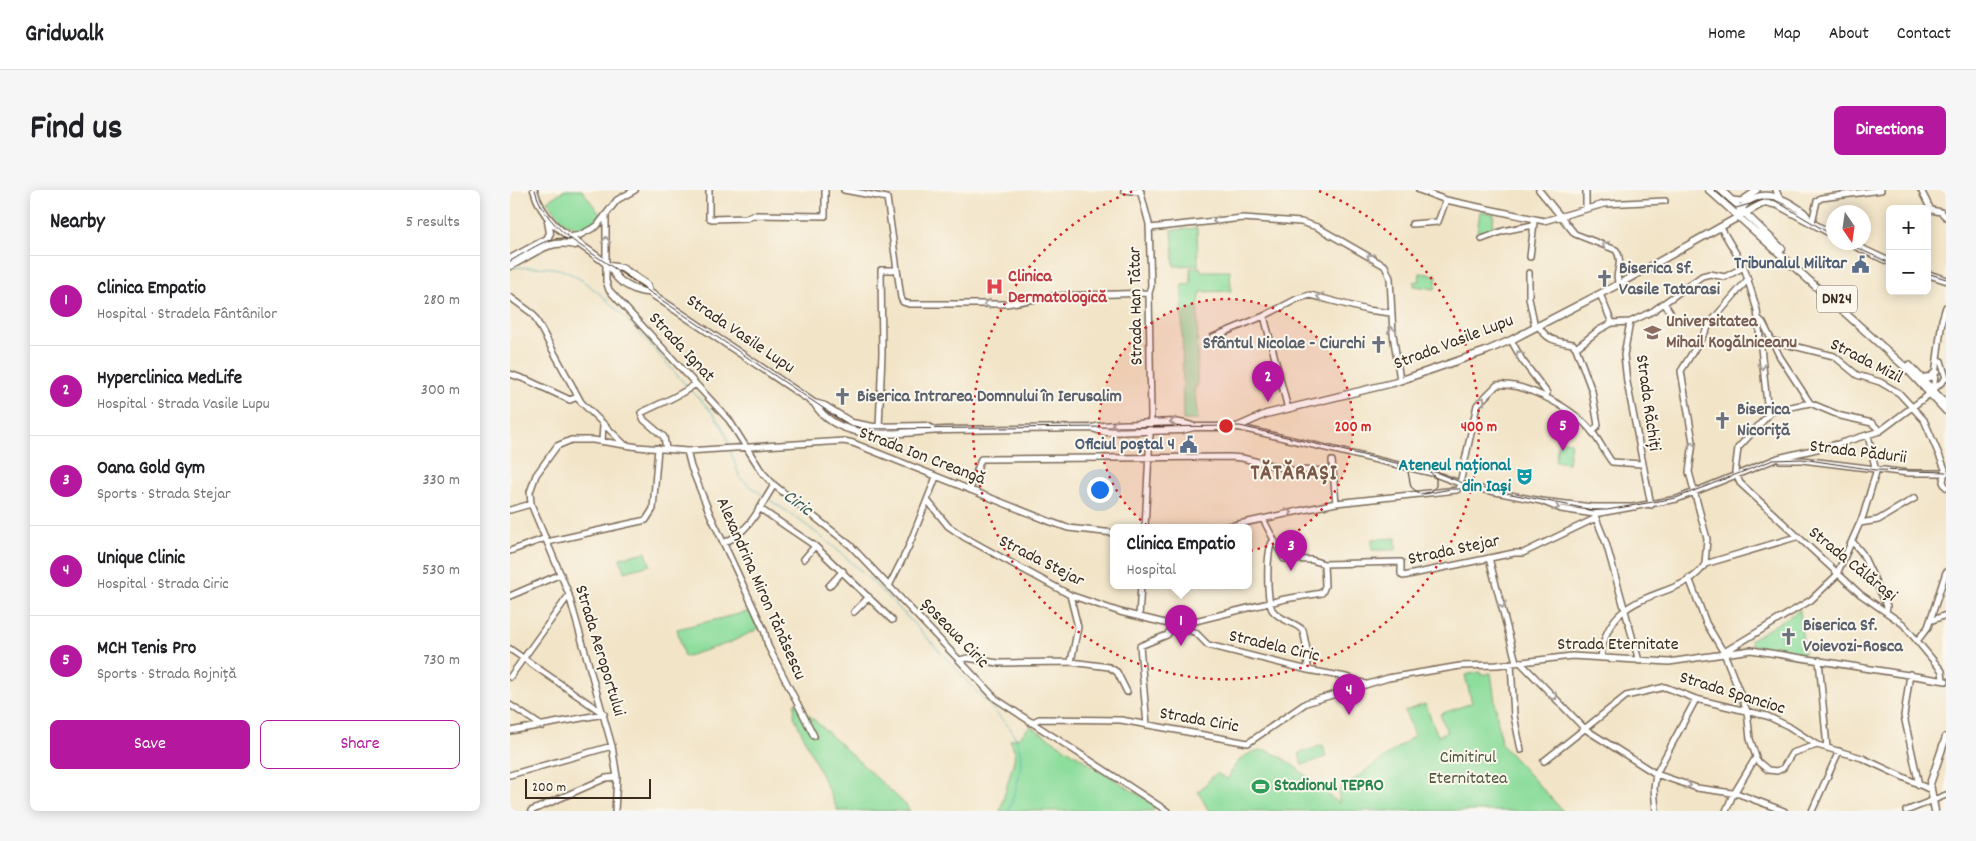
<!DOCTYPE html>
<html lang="en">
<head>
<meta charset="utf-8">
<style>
	body { margin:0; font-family:Dekko,sans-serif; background:#f6f6f6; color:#202124 }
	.controls { position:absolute; right:15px; top:15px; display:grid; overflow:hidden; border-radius:8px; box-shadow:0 2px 12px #0003 }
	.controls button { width:45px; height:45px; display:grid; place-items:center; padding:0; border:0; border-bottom:1px solid #e0e0e0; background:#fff; color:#202124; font:25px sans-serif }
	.compass { position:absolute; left:1316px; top:15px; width:45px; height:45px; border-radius:50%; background:#fff; box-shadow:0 2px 12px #0003; rotate:167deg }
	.scale { position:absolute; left:15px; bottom:12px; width:126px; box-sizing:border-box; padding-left:5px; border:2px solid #3b2a1e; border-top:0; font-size:14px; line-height:18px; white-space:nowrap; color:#3b2a1e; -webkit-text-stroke:4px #fbf7ec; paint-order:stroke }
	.you { position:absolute; left:589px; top:299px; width:18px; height:18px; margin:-12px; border:4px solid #fff; border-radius:50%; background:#1a73e8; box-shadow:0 0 0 8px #1a73e833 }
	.badge { display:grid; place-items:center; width:32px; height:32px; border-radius:50%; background:#b5179e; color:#fff; font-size:16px; font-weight:700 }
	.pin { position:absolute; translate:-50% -41px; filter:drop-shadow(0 1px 2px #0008) }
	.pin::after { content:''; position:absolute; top:26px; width:18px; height:15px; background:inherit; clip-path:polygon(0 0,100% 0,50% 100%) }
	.popup { position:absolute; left:600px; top:334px; width:142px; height:65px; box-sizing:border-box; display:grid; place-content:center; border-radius:8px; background:#fff; filter:drop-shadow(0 1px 4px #0005); font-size:16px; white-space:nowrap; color:#757577 }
	.popup b { font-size:19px; color:#202124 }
	.popup::after { content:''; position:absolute; left:50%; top:100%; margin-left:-10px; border:10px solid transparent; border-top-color:#fff }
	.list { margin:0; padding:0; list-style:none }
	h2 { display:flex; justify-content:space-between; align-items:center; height:65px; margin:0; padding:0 20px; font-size:21px }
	h2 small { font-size:16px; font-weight:400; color:#757577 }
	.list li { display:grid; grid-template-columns:32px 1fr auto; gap:15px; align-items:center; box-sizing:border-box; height:90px; padding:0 20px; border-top:1px solid #e0e0e0 }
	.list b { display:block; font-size:19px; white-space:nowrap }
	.list p { margin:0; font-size:16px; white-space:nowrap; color:#757577 }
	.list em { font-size:16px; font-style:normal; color:#757577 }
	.actions { display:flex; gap:10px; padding:15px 20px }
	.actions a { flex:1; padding:11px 0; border:1px solid #b5179e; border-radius:8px; text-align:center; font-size:18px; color:#b5179e }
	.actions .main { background:#b5179e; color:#fff }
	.map { position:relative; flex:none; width:1436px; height:621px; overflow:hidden; border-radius:8px }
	header { display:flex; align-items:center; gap:30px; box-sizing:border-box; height:70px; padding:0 25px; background:#fff; border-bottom:1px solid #e0e0e0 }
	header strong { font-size:24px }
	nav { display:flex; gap:28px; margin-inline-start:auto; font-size:18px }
	.intro { display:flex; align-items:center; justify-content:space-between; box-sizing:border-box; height:120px; padding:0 30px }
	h1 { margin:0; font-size:35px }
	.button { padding:12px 22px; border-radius:8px; background:#b5179e; color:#fff; font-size:18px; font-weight:700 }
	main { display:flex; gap:30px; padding:0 30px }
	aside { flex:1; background:#fff; border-radius:8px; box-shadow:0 2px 12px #0003 }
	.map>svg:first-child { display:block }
	.green { fill:#8ddd9c; stroke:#64845d }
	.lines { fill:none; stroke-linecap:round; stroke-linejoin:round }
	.stream { stroke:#39abb4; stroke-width:1 }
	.minor-casing { stroke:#7b6b59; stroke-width:8 }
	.major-casing { stroke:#7b6b59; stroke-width:9 }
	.minor { stroke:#fff; stroke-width:5 }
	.major { stroke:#fff; stroke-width:6 }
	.tram { stroke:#3b2a1e; stroke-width:1 }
	.oneway { stroke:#a79f9a }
	.ring { fill:none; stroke:#d62828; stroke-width:2.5; stroke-dasharray:2.5 5 }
	.labels { text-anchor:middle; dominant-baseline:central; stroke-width:4; stroke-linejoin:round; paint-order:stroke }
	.shield { fill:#fbf7ec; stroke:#75685c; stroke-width:1 }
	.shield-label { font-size:16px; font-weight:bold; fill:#3b2a1e }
	.service-label { font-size:18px; font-weight:bold; fill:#4e5e75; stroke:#fbf7ec; text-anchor:end }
	.worship-label { font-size:18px; font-weight:bold; fill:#5b616d; stroke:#fbf7ec; text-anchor:start }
	.health-label { font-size:18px; font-weight:bold; fill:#be3a42; stroke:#fbf7ec; text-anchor:start }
	.street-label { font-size:18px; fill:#3b2a1e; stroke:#fbf7ec }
	.education-label { font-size:18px; font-weight:bold; fill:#785e54; stroke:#fbf7ec; text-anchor:start }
	.culture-label { font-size:18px; font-weight:bold; fill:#0d838f; stroke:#fbf7ec; text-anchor:end }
	.park-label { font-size:18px; fill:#50573e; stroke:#fbf7ec }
	.leisure-label { font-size:18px; font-weight:bold; fill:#27864d; stroke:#fbf7ec; text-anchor:start }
	.water-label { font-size:19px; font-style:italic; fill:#3a5e5a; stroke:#fbf7ec }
	.district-label { font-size:22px; font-weight:bold; letter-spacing:1px; fill:#7a5a47; stroke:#fbf7ec }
	.centre { fill:#d62828; stroke:#fbf7ec; stroke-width:2.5 }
	.ring-label { font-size:15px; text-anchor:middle; font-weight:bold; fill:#d62828; stroke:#fbf7ec; stroke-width:4; stroke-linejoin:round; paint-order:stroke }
</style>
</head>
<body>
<header>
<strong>Gridwalk</strong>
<nav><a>Home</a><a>Map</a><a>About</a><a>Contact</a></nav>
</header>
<div class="intro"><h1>Find us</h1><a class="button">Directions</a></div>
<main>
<aside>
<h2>Nearby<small>5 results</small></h2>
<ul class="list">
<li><span class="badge">1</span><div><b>Clinica Empatio</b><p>Hospital · Stradela Fântânilor</p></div><em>280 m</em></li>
<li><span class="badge">2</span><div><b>Hyperclinica MedLife</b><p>Hospital · Strada Vasile Lupu</p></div><em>300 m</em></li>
<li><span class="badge">3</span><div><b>Oana Gold Gym</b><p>Sports · Strada Stejar</p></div><em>330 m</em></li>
<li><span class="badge">4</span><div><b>Unique Clinic</b><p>Hospital · Strada Ciric</p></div><em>530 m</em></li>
<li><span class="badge">5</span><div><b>MCH Tenis Pro</b><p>Sports · Strada Rojniță</p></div><em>730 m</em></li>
</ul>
<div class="actions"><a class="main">Save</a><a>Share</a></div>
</aside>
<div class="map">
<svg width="1436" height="621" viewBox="0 0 1436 621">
	<rect width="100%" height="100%" fill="#fbf7ec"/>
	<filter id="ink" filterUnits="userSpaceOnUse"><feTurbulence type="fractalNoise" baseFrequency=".02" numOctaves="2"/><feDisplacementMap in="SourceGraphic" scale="10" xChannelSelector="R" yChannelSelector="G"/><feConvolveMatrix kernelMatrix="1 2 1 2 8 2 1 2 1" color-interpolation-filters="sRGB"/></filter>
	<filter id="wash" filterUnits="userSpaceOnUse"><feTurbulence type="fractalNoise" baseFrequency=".0096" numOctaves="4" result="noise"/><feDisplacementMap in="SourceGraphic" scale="20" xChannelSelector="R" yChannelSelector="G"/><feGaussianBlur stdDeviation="1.12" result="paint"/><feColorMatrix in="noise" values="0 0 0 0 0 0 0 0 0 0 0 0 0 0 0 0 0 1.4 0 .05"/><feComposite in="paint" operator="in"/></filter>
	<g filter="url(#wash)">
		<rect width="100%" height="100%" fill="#f2e4c7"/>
		<path class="green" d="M55 0H72L92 27 75 40 55 33 37 11Z
			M970 21 984 24 982 40 967 43Z
			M687 38 688 75 664 76 662 40Z
			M690 77 691 81H720L721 101 691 102 688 117 687 197 684 198 688 230H673L672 95 681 94 680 78Z
			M910 83 927 85 925 99 904 96V91L909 92Z
			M1049 250 1061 252 1058 273 1045 271Z
			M886 348V360H862V349Z
			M136 362 140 375 114 382 110 368Z
			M1290 420 1294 464 1242 455 1240 450Z
			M241 421 248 439 219 453 174 467 167 439Z
			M970 482 971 485 981 483 991 554 1053 621H699L688 602 706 583 718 589C724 571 743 554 763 563 784 572 810 600 829 613V600L904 546 895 521 915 514 928 546 937 542 930 524 962 513 955 485Z
			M285 512 396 615 400 621H328L284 526Z
			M520 536 645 615 643 621H490L504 570 505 561 500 550 510 547Z
			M813 555 816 567 792 575 789 563Z"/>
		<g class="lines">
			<path class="stream" d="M3 77C21 79 41 74 57 82 96 99 147 164 177 196
				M180 199C196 216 215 232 219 256
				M220 260 230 288 255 307
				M258 309C352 367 425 458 500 538 520 568 508 589 499 621"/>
		</g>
	</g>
	<g filter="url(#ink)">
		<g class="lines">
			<defs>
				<path id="minor" d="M199 0V28L202 29 236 28 243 25 315 26V0
					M334 0 377 8 391 108 393 112 399 114H496L543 106 639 103
					M614 0 631 2
					M630 0 639 34 641 96 639 103 641 226 635 337
					M909 0 936 10 1034 31 1094 14 1155 11
					M1029 0 1065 44 1106 60C1115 74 1103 83 1109 94
					M1076 0V17
					M1266 0 1269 7
					M1411 0 1421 20 1431 22 1436 27
					M1222 10 1231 11 1247 0
					M96 26V91L99 100 219 230 252 282 264 295 340 355 486 509 657 621
					M1302 32 1307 11 1311 8 1371 0
					M902 34 928 32 936 10
					M640 38 733 28 791 32 807 37 875 76 880 88 883 144 890 190
					M1211 38 1234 77 1247 120 1258 223
					M59 47 70 45 87 36 107 10 125 0
					M972 49 993 41 1023 35
					M1020 67 1024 33
					M1019 83V108L1025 137
					M1090 104 1102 133
					M0 107 23 124 71 212 114 254
					M1154 113 1160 122
					M754 126 778 219
					M1248 128 1253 133 1270 167 1300 213
					M1120 132 1114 165 1117 192 1141 315
					M1028 135C1037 151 1046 151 1063 154L1066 158 1082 201 1088 235 1083 242
					M703 147 754 126 787 109 800 105 857 120 881 123
					M1001 150 1012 170 1037 203 1036 207
					M1263 151 1324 166 1347 185 1370 192 1389 203 1414 230 1418 239 1435 279 1433 292 1436 297
					M1066 158 1089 140 1102 133 1120 132 1143 121 1192 86 1200 84 1215 87 1234 77
					M1428 171H1431L1436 188
					M0 184 17 190 60 210 67 207
					M1421 202 1424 193 1432 130 1436 117
					M727 237 922 283 960 297 1031 311
					M369 238 372 163 371 80H387
					M1370 241 1362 233 1331 226 1300 213 1262 221 1228 258 1225 282 1230 293 1350 404 1393 434 1432 481 1433 490
					M92 251 93 235
					M156 259 154 247 134 230 131 223C148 214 171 206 185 194
					M177 261 181 277 200 324 254 440 258 456 304 546
					M1270 270H1292L1398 283H1436
					M822 271 826 313
					M426 287 417 310 438 336 454 347 560 405 610 422 671 437 677 433 775 409 812 403 815 396 814 374 891 372V384L893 386 1004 363H1013L1086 328
					M460 300 471 269 720 267 732 268 781 280 823 281
					M1125 317H1082L1031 311 1051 319 1084 324 1167 309 1268 268 1328 254 1370 241 1417 206 1436 188
					M249 318 305 356 382 430
					M0 320 21 314
					M1085 326 1096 353 1129 471
					M753 329 774 369 802 370 814 374
					M1350 333 1368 330 1405 308
					M715 337 826 313 947 300 949 298 967 215 987 195C1016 192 1066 220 1083 243 1090 252 1095 263 1102 272L1132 274
					M763 351C756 358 756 413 763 421 770 430 784 432 793 440L797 460 798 480
					M1342 351 1352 363 1377 416 1376 422
					M37 352 136 330 143 319 148 258
					M214 353C241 340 248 320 264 295
					M0 361 36 348
					M979 368 1006 472
					M294 369 305 356
					M1195 374 1286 347
					M1179 388 1196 433 1214 463 1237 521 1240 549 1246 567 1222 607 1216 621
					M319 396 333 381
					M379 396 398 358 417 310
					M560 405 568 437 561 472
					M0 406 51 384
					M344 422 359 407
					M629 426 631 395
					M1420 431 1436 425
					M671 437 686 443 698 455 798 480 836 487 856 494
					M1407 451 1418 437 1436 382
					M0 459 94 524
					M1216 461 1301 410 1326 386 1353 326 1366 282 1358 245
					M1091 468C1097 394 1172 413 1195 374L1197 349 1179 282 1183 252 1171 181 1202 131 1238 89
					M450 470 457 468 488 473 561 472 599 477 607 482 617 502
					M1309 470 1317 558
					M1010 472 1075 539 1146 584 1187 598 1229 604 1274 621
					M1001 473 1004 526 1011 560
					M1400 484 1394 526 1409 595
					M0 487 59 405
					M0 515 32 536
					M521 533 529 529 611 530 738 553 796 513 878 488 950 476 987 475 1062 466 1159 472 1241 460 1436 491
					M637 535 630 456 657 445 664 435
					M0 541 94 524
					M1246 570 1258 580 1267 581 1273 578 1282 563 1307 555
					M1034 571 1116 506 1155 497 1186 509 1257 526 1278 536 1307 555 1352 568 1419 599
					M0 585 102 556
					M21 621 96 588 107 587
					M105 621 107 587 102 556 58 402 21 314 20 302 26 285 47 256 61 250H83L128 257 177 261 334 251 343 253 541 332 558 338 604 343
					M1146 621 1144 598 1146 584 1186 509
					M1302 621 1329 561
					M1396 621 1436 605"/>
				<path id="major" d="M24 0C35 40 70 51 99 76 102 79 103 82 105 85 111 94 129 103 139 102L304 213 315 216 342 233 363 237 417 236 424 240
					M1199 0 1395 177 1436 221
					M1211 0 1272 59
					M1229 22C1243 0 1264 3 1283 15 1290 20 1296 22 1299 31
					M1337 52 1380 72
					M0 69 37 49 40 43 38 31
					M0 76C23 65 38 48 65 55
					M100 76 112 78 137 95 139 102
					M1417 84 1436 90
					M1399 175 1436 214
					M1412 188 1420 187 1426 182
					M304 213C331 257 393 241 435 240L582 238C598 234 613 235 629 234 649 233 665 229 684 237
					M582 238 595 242 672 240 684 237H727L756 224 883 193 976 161 1001 150 1109 94 1255 12 1268 15 1324 45
					M1425 621 1420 594 1436 547"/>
			</defs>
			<use href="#minor" class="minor-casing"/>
			<use href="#major" class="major-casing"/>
			<use href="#minor" class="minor"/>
			<use href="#major" class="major"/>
			<path class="tram" d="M25 0C31 23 47 38 65 52L325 226 340 235 356 239 730 236 928 283 960 296 1083 320H1097L1166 308 1263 270 1292 269 1366 280 1436 282
				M1204 0 1226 18 1254 10H1264L1324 46
				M1334 52 1380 73
				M0 71C18 62 41 42 61 50
				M1417 83 1436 89
				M888 275 898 282 901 297 910 304 921 302 926 296V288L919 281
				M914 304 941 299H960"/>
		</g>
		<defs><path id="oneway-chevron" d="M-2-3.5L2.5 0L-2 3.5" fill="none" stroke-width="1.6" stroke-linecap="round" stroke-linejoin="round" transform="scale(1.25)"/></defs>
		<g class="oneway">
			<use href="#oneway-chevron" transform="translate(706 31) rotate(173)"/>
			<use href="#oneway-chevron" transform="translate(96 50) rotate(-90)"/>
			<use href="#oneway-chevron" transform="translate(1095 55) rotate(-158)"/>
			<use href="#oneway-chevron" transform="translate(860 67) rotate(-149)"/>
			<use href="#oneway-chevron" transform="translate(810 107) rotate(-168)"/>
			<use href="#oneway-chevron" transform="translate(477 114) rotate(-180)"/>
			<use href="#oneway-chevron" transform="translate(882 140) rotate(-95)"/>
			<use href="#oneway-chevron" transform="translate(1009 164) rotate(-119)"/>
			<use href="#oneway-chevron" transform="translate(1252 176) rotate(84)"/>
			<use href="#oneway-chevron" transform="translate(972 210) rotate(-54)"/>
			<use href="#oneway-chevron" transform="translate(663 232) rotate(180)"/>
			<use href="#oneway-chevron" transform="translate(605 234) rotate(180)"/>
			<use href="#oneway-chevron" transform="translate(1182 255) rotate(-88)"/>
			<use href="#oneway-chevron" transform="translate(1046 317) rotate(18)"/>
			<use href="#oneway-chevron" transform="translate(779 323) rotate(-12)"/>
			<use href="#oneway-chevron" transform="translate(992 415) rotate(76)"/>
			<use href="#oneway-chevron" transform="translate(1044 507) rotate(46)"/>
			<use href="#oneway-chevron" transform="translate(1178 595) rotate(14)"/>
		</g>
	</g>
	<circle cx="716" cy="236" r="127" fill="#d62828" fill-opacity=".12"/>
	<g class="ring">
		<circle cx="716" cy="236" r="127"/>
		<path d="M809 1A253 253 0 1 1 623 1"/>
	</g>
	<defs>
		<symbol id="civic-bare" viewBox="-9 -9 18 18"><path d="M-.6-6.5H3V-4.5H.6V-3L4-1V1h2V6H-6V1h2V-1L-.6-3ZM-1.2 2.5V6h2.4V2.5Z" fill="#5c6f8a" stroke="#fbf7ec" stroke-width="2.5" paint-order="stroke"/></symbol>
		<symbol id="church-bare" viewBox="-9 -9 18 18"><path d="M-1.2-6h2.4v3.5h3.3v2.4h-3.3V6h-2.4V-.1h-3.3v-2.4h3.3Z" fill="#6b7280" stroke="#fbf7ec" stroke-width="2.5" paint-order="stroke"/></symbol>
		<symbol id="hospital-bare" viewBox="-9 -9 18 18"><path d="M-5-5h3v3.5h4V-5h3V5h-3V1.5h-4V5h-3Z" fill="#e0444e" stroke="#fbf7ec" stroke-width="2.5" paint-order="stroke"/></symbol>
		<symbol id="university-bare" viewBox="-9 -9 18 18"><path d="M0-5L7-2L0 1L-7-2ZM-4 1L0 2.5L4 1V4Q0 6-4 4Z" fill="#8d6e63" stroke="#fbf7ec" stroke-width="2.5" paint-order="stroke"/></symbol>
		<symbol id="theatre-bare" viewBox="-9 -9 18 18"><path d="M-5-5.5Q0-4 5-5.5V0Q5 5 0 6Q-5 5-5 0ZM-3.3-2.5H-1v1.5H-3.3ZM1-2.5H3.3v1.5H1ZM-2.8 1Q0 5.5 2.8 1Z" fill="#0f9aa8" stroke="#fbf7ec" stroke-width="2.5" paint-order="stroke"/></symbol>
		<symbol id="stadium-bare" viewBox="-9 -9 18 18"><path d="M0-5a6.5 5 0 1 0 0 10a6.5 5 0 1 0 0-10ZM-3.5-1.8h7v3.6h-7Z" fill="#2e9e5b" stroke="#fbf7ec" stroke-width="2.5" paint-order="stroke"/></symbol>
	</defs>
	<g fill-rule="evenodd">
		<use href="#civic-bare" x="1338" y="62" width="25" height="25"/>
		<use href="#church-bare" x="1082" y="76" width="25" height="25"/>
		<use href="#hospital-bare" x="472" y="84" width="25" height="25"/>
		<use href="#university-bare" x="1130" y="130" width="25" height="25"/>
		<use href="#church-bare" x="856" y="142" width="25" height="25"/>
		<use href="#church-bare" x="320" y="194" width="25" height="25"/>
		<use href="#church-bare" x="1200" y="218" width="25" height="25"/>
		<use href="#civic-bare" x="666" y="242" width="25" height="25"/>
		<use href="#theatre-bare" x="1002" y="274" width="25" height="25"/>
		<use href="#church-bare" x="1266" y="434" width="25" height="25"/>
		<use href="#stadium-bare" x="738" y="584" width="25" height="25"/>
	</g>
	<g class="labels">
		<rect class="shield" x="1307" y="95.5" width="40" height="27" rx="4"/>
		<g class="shield-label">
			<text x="1327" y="109">DN24</text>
		</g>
		<g class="service-label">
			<text x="1337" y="74">Tribunalul Militar</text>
			<text x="665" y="255">Oficiul poștal 4</text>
		</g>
		<g class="worship-label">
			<text x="1109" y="79">Biserica Sf.<tspan x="1109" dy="21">Vasile Tatarasi</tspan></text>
			<text x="855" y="154" text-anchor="end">Sfântul Nicolae - Ciurchi</text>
			<text x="347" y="207">Biserica Intrarea Domnului în Ierusalim</text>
			<text x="1227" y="220">Biserica<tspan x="1227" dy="21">Nicoriță</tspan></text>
			<text x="1293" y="436">Biserica Sf.<tspan x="1293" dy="21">Voievozi-Rosca</tspan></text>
		</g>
		<g class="health-label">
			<text x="498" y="87">Clinica<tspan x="498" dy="21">Dermatologică</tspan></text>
		</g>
		<g class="street-label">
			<text transform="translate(627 116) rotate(-91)">Strada Han Tătar</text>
			<text transform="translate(230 145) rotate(34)">Strada Vasile Lupu</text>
			<text transform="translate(944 153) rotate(-21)">Strada Vasile Lupu</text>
			<text transform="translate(171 158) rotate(47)">Strada Ignat</text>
			<text transform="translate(1356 172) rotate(27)">Strada Mizil</text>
			<text transform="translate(1137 213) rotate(82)">Strada Răchiți</text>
			<text transform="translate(1348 263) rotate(7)">Strada Pădurii</text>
			<text transform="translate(412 267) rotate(21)">Strada Ion Creangă</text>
			<text transform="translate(944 361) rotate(-12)">Strada Stejar</text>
			<text transform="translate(531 372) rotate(27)">Strada Stejar</text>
			<text transform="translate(1342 375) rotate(39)">Strada Călărași</text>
			<text transform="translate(250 399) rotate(66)">Alexandrina Miron Tănăsescu</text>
			<text transform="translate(444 444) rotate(46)">Șoseaua Ciric</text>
			<text x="1108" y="455">Strada Eternitate</text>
			<text transform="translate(764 457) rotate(13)">Stradela Ciric</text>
			<text transform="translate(89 461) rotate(73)">Strada Aeroportului</text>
			<text transform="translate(1222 504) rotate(17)">Strada Spancioc</text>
			<text transform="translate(689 531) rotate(10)">Strada Ciric</text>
		</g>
		<g class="education-label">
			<text x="1156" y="132">Universitatea<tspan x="1156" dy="21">Mihail Kogălniceanu</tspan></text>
		</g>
		<g class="culture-label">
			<text x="1001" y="276">Ateneul național<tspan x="1001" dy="21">din Iași</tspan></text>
		</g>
		<g class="park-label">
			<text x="958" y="568">Cimitirul<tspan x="958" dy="21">Eternitatea</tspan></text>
		</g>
		<g class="leisure-label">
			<text x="764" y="596">Stadionul TEPRO</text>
		</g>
		<g class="water-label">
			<text transform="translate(287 314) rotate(36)">Ciric</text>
		</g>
		<g class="district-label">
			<text x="784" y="284">TĂTĂRAȘI</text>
		</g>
	</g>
	<circle cx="716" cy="236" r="8" class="centre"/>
	<g class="ring-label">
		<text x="843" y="241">200 m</text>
		<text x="969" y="241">400 m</text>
	</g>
</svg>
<div class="controls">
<button>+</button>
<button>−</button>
</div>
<svg class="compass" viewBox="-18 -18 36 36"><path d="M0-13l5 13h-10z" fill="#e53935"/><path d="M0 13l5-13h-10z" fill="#757577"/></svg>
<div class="scale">200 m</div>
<div class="you"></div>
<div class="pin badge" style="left:671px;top:456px">1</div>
<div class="popup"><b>Clinica Empatio</b>Hospital</div>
<div class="pin badge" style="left:758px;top:212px">2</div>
<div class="pin badge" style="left:781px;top:381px">3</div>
<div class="pin badge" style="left:839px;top:525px">4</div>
<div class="pin badge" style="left:1053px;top:261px">5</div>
</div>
</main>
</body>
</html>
